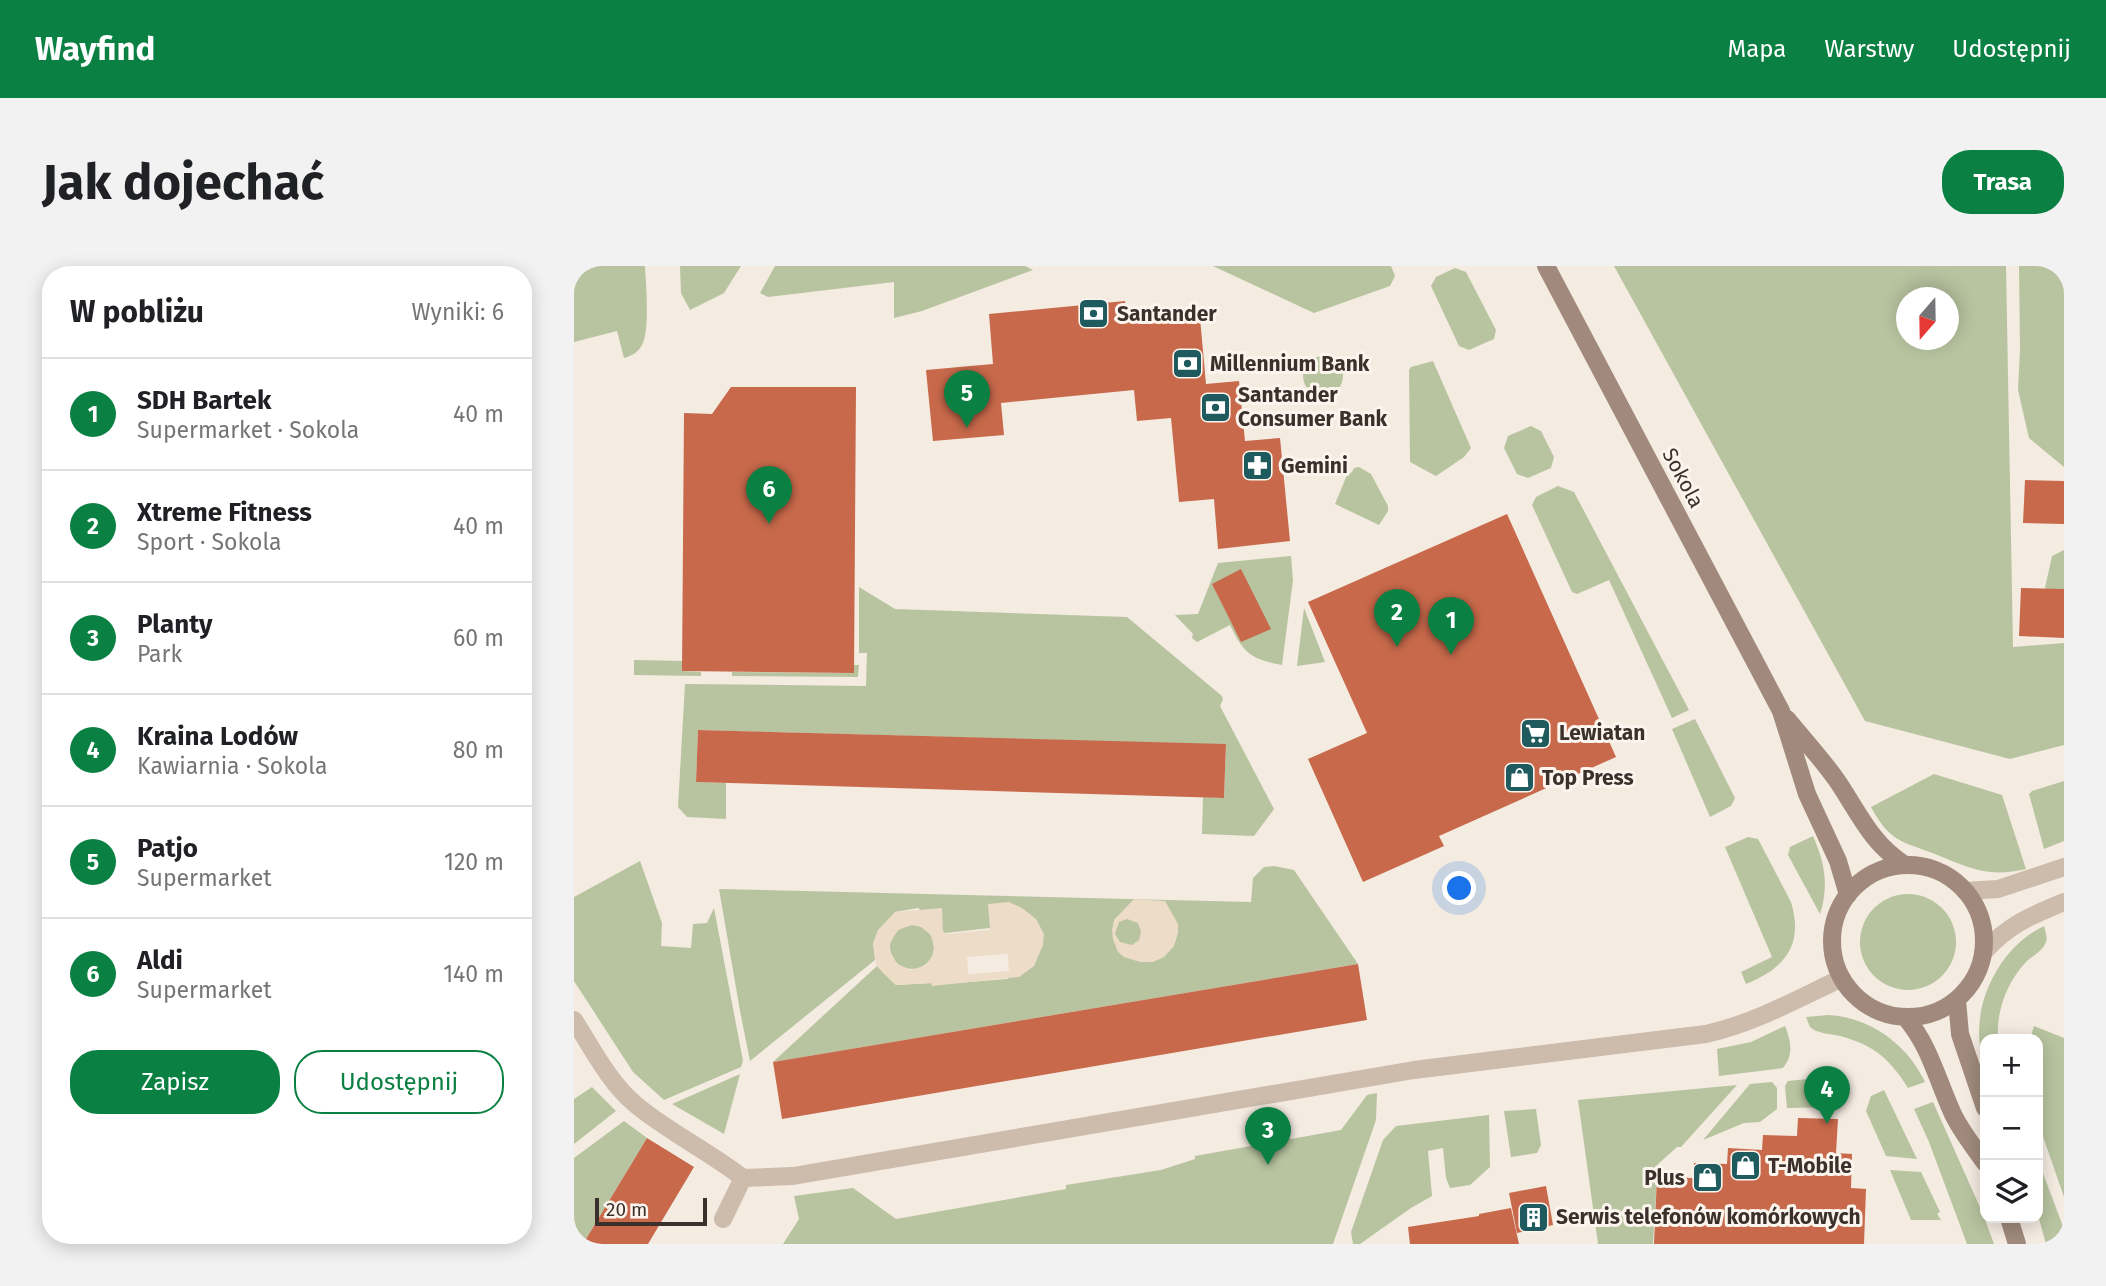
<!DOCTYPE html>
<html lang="pl">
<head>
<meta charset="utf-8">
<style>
	body { margin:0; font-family:"Fira Sans",sans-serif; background:#f2f2f2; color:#202124 }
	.controls { position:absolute; right:21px; bottom:21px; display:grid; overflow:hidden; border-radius:14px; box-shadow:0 4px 18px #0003 }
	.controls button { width:63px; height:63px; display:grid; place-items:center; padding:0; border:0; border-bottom:2px solid #e0e0e0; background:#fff; color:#202124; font:35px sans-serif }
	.compass { position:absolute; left:1322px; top:21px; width:63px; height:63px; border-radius:50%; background:#fff; box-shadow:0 4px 18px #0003; rotate:200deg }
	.scale { position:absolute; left:21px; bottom:18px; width:112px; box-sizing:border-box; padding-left:7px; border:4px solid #3b302b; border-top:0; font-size:19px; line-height:24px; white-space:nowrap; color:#3b302b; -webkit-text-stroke:5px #fbf5ee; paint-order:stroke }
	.you { position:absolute; left:886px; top:623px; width:24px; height:24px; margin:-18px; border:5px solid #fff; border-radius:50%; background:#1a73e8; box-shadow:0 0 0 10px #1a73e833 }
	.badge { display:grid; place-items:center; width:46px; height:46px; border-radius:50%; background:#0b8043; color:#fff; font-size:23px; font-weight:700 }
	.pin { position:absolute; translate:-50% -58px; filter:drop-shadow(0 2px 4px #0008) }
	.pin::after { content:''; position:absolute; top:37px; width:24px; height:21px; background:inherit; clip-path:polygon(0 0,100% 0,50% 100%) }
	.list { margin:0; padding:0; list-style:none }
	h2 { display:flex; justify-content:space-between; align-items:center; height:91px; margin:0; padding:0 28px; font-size:30px }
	h2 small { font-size:23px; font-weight:400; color:#757577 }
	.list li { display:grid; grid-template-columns:46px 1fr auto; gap:21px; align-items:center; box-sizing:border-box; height:112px; padding:0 28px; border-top:2px solid #e0e0e0 }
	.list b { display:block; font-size:26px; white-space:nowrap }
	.list p { margin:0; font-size:23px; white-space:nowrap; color:#757577 }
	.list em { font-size:23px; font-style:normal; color:#757577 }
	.actions { display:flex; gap:14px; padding:21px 28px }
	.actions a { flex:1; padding:16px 0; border:2px solid #0b8043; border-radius:28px; text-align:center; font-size:24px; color:#0b8043 }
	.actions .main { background:#0b8043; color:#fff }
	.icon { flex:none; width:38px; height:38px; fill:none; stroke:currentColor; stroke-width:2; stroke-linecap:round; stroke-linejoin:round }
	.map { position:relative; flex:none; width:1490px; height:978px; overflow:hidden; border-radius:28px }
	header { display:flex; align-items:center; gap:42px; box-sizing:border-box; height:98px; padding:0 35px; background:#0b8043; color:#fff }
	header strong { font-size:33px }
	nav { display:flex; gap:38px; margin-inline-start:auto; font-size:24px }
	.intro { display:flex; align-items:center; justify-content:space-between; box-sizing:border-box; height:168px; padding:0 42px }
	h1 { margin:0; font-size:49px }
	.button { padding:18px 32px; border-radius:28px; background:#0b8043; color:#fff; font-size:24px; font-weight:700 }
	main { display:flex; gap:42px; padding:0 42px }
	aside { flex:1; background:#fff; border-radius:28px; box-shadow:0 4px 18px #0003 }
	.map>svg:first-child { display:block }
	.green { fill:#b8c4a0; fill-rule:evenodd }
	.plaza { fill:#ecdcc8; fill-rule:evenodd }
	.building { fill:#c8694b }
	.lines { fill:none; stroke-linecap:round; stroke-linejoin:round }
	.street { stroke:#cdbbac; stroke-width:18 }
	.secondary { stroke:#a18a7d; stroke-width:18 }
	.labels { text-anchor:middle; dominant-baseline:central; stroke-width:6; stroke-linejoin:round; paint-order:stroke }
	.poi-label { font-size:21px; font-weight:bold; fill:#3b302b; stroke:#fbf5ee; text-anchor:start }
	.street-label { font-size:21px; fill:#3b302b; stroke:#fbf5ee }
</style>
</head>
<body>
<header>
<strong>Wayfind</strong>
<nav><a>Mapa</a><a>Warstwy</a><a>Udostępnij</a></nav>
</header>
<div class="intro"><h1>Jak dojechać</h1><a class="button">Trasa</a></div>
<main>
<aside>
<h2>W pobliżu<small>Wyniki: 6</small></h2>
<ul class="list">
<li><span class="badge">1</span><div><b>SDH Bartek</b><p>Supermarket · Sokola</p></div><em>40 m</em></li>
<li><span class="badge">2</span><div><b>Xtreme Fitness</b><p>Sport · Sokola</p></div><em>40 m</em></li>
<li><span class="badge">3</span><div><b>Planty</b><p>Park</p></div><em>60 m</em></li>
<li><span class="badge">4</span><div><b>Kraina Lodów</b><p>Kawiarnia · Sokola</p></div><em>80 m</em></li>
<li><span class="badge">5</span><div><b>Patjo</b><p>Supermarket</p></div><em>120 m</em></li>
<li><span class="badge">6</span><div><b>Aldi</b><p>Supermarket</p></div><em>140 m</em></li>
</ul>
<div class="actions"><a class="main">Zapisz</a><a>Udostępnij</a></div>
</aside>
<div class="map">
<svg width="1490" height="978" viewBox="0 0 1490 978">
	<rect width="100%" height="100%" fill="#f4ebe1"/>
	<path class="green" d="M0 0H71C72 18 76 65 68 79 64 86 58 90 50 92L43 65 0 76Z
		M106 0H167L150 27 116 44 107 27Z
		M201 0H451L459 4 348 45 320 52V16L194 31 186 27Z
		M639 0H817L821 10 816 20 740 47Z
		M1040 0H1432L1439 381 1490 377V479L1436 493 1291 455ZM1332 32H1374V74H1332Z
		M1445 0H1490V201L1455 172 1444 124 1446 84Z
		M881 2 892 6 922 64 920 73 895 84 885 80 857 20 862 11Z
		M729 110a20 20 0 1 1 40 0a20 20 0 1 1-40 0Z
		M859 95 897 182 890 191 862 210 836 196 835 104 837 101Z
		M957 160 967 165 980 191 977 202 954 212 943 208 930 182 934 170Z
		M785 201 797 208 814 240V245L805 259 761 238 773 209 778 206 780 202Z
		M984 220 1000 226 1115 444 1098 452 1035 314 1003 328 998 326 958 239 962 231Z
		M1490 284V335L1471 322 1478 290Z
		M717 290 719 314 708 399C677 393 670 388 656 359L623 376 618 372 619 368 601 349 624 348 644 297Z
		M285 321 321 343 553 351 648 430 649 433 646 440 700 543 680 570 628 568 629 531 650 532 652 479 124 464 122 516 152 517V553L113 551 104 541 111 418 292 420 293 387H285Z
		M730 342 751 396 723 400Z
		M60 394 109 395V405L127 406V410L60 409Z
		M280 399H285L284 411 158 410V406L280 407Z
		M1121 453 1161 532 1157 540 1136 551 1098 463Z
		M1360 508 1428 529 1452 603C1414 612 1395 602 1361 588 1327 575 1316 576 1297 541Z
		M1490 515V575L1470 583 1455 528 1458 525Z
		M1239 570C1251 597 1255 620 1246 648L1214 589 1216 581Z
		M1174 571 1184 573 1217 636C1230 679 1211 702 1172 718L1167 706 1198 691 1151 581Z
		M66 595 88 657 87 680 117 682 119 658 133 657 140 642 169 795 167 801 90 834 59 806 0 715V631Z
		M700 600 720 604 784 698 199 796 303 700 322 719 358 717V719L433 713 460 700 416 662 371 667 344 642 321 646 299 677 301 694 176 795 166 745 145 623 677 636 679 612 690 601Z
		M1286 676a48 48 0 1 1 96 0a48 48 0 1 1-96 0Z
		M316 681a22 22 0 1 1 44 0a22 22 0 1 1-44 0Z
		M1470 660C1471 665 1474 671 1472 676 1469 685 1458 690 1452 696 1433 716 1422 745 1424 773H1411V793L1409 794C1394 745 1423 682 1470 660Z
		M1255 749C1297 752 1333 778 1351 816L1334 822C1316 793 1300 779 1266 770 1257 768 1249 768 1240 764L1236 761 1232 751Z
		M1211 760C1217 775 1220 789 1209 802L1145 810 1143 783 1177 776Z
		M1460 760 1490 772V931L1464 856V773H1456Z
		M166 808 150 868 98 838Z
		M1264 810 1266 841 1213 842 1211 820 1214 815Z
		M1198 816 1203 822V843L1186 856 1170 857 1129 874 1176 818Z
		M1163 819 1107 881H1103L1084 898 1079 978H1024L1004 834Z
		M18 821 42 845 0 878V833Z
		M1310 824 1343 893 1312 890 1292 845 1297 830Z
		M803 827 802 854 759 978H209L225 953 220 930 279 922 322 953 492 923V919L587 904 621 893V890L767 864 793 829Z
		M1359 836 1409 948 1420 978H1393L1355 876 1340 843Z
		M962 843 967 879 963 887 937 891 930 845Z
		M915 849 916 901 896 919 876 922 872 912 869 882 854 885 858 930 837 942 786 978H779L777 966 809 874 822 860Z
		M50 855 73 872 9 978H0V892Z
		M1464 894 1490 963V978H1472L1464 949Z
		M1316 904 1347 906 1366 946 1363 948 1367 954H1337Z"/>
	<path class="plaza" d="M560 633 591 635 604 658V667L600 680 590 691 579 696H566L550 691 544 686 539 673 538 664 540 654ZM553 653 564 657 567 665 565 674 558 679 546 676 541 668 545 656Z
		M435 636 448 642 462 653 470 668 469 679 460 700 445 711 358 720 357 717 322 719 309 707 302 698 299 677 304 664 321 646 368 642 369 666 373 668 414 664 416 662 414 638ZM338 659 346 660 357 669 360 682 359 689 351 700 337 704 323 698 316 685V677L324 664ZM434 688 435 705 394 708 393 691Z"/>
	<path class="building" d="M551 35 552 48 625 41 632 118 665 115 671 175 706 172 716 275 644 283 640 233 605 236 597 152 563 155 560 124 427 137 430 169 359 175 352 104 419 98 415 48Z
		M157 121H282L280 407 108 405 110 147 138 148Z
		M1451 214 1490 215V258L1449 257Z
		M933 248 1042 491 865 570 870 580 789 616 734 493 793 467 734 336Z
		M667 303 697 363 667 376 638 318Z
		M1447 322 1490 323V372L1445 370Z
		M124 464 652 478 650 532 122 516Z
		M784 698 793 754 208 853 199 796Z
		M1224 852 1264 853 1262 887 1278 888 1277 922 1292 923 1290 978H1080L1083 911 1119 912 1120 897 1153 898 1154 882 1188 884 1189 869 1223 870Z
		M73 872 120 901 74 978H9Z
		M972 920 979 959 943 967 935 927Z
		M937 942 945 978H836L834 961 905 950V948Z"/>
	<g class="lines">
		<path class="street" d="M1391 625 1424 623 1490 601
			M1409 687C1434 659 1456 650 1490 636
			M0 754C18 782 35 816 61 838 94 866 135 885 169 912
			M149 953 169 912 219 910 840 804 1132 768C1181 757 1223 733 1268 712"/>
		<path class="secondary" d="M972 0 1207 445 1233 528 1264 595 1274 629
			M1213 453C1230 474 1249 494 1264 516 1286 549 1297 577 1331 599
			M1258 675a76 76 0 1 1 152 0a76 76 0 1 1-152 0Z
			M1383 734 1386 768 1411 842
			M1331 751C1355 778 1363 813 1378 846 1386 864 1400 881 1411 897
			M1435 952 1443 978"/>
	</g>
	<defs>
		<symbol id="bank-square" viewBox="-11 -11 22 22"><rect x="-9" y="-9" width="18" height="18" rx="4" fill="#1f5a5e" stroke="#fbf5ee"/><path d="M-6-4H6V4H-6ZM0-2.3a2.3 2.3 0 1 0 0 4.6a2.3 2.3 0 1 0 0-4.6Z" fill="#fff"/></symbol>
		<symbol id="pharmacy-square" viewBox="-11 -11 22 22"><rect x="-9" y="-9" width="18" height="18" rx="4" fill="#1f5a5e" stroke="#fbf5ee"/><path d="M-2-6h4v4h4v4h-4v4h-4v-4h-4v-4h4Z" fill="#fff"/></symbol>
		<symbol id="supermarket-square" viewBox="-11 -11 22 22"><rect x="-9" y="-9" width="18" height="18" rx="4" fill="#1f5a5e" stroke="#fbf5ee"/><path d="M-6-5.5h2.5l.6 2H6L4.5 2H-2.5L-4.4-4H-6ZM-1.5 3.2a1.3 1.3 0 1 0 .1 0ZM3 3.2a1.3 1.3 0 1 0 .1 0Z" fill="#fff"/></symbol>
		<symbol id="shop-square" viewBox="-11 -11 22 22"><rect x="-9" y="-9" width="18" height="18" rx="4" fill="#1f5a5e" stroke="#fbf5ee"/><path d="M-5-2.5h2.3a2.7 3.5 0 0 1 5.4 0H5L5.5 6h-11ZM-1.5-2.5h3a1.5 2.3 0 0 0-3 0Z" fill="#fff"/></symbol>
		<symbol id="building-square" viewBox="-11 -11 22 22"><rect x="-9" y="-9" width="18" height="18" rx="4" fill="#1f5a5e" stroke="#fbf5ee"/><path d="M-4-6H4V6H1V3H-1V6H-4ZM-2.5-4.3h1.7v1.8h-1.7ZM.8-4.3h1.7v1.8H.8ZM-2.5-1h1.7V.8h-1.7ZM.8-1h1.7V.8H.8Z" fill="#fff"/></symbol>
	</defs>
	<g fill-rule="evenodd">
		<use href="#bank-square" x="502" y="30" width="35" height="35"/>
		<use href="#bank-square" x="596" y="80" width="35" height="35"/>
		<use href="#bank-square" x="624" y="124" width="35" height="35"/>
		<use href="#pharmacy-square" x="666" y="182" width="35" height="35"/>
		<use href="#supermarket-square" x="944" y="450" width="35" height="35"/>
		<use href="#shop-square" x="928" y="494" width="35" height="35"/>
		<use href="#shop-square" x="1154" y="882" width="35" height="35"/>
		<use href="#shop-square" x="1116" y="894" width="35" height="35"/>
		<use href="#building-square" x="942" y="934" width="35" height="35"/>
	</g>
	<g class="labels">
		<g class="poi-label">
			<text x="543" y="48">Santander</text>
			<text x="636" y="98">Millennium Bank</text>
			<text x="664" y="129">Santander<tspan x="664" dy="24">Consumer Bank</tspan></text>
			<text x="707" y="200">Gemini</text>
			<text x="985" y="467">Lewiatan</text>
			<text x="968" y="512">Top Press</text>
			<text x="1194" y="900">T-Mobile</text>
			<text x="1111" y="912" text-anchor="end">Plus</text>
			<text x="982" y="951">Serwis telefonów komórkowych</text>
		</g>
		<g class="street-label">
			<text transform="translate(1109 212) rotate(62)">Sokola</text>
		</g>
	</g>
</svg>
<div class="controls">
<button>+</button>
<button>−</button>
<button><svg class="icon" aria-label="layers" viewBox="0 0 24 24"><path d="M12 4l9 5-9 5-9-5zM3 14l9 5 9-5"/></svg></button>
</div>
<svg class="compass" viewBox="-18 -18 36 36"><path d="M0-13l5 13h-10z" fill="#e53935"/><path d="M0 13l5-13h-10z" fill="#757577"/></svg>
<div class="scale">20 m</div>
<div class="you"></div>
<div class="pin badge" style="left:877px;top:389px">1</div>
<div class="pin badge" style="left:823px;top:381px">2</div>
<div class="pin badge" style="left:694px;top:899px">3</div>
<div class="pin badge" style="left:1253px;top:858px">4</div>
<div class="pin badge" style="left:393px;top:162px">5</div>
<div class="pin badge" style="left:195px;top:258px">6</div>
</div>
</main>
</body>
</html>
